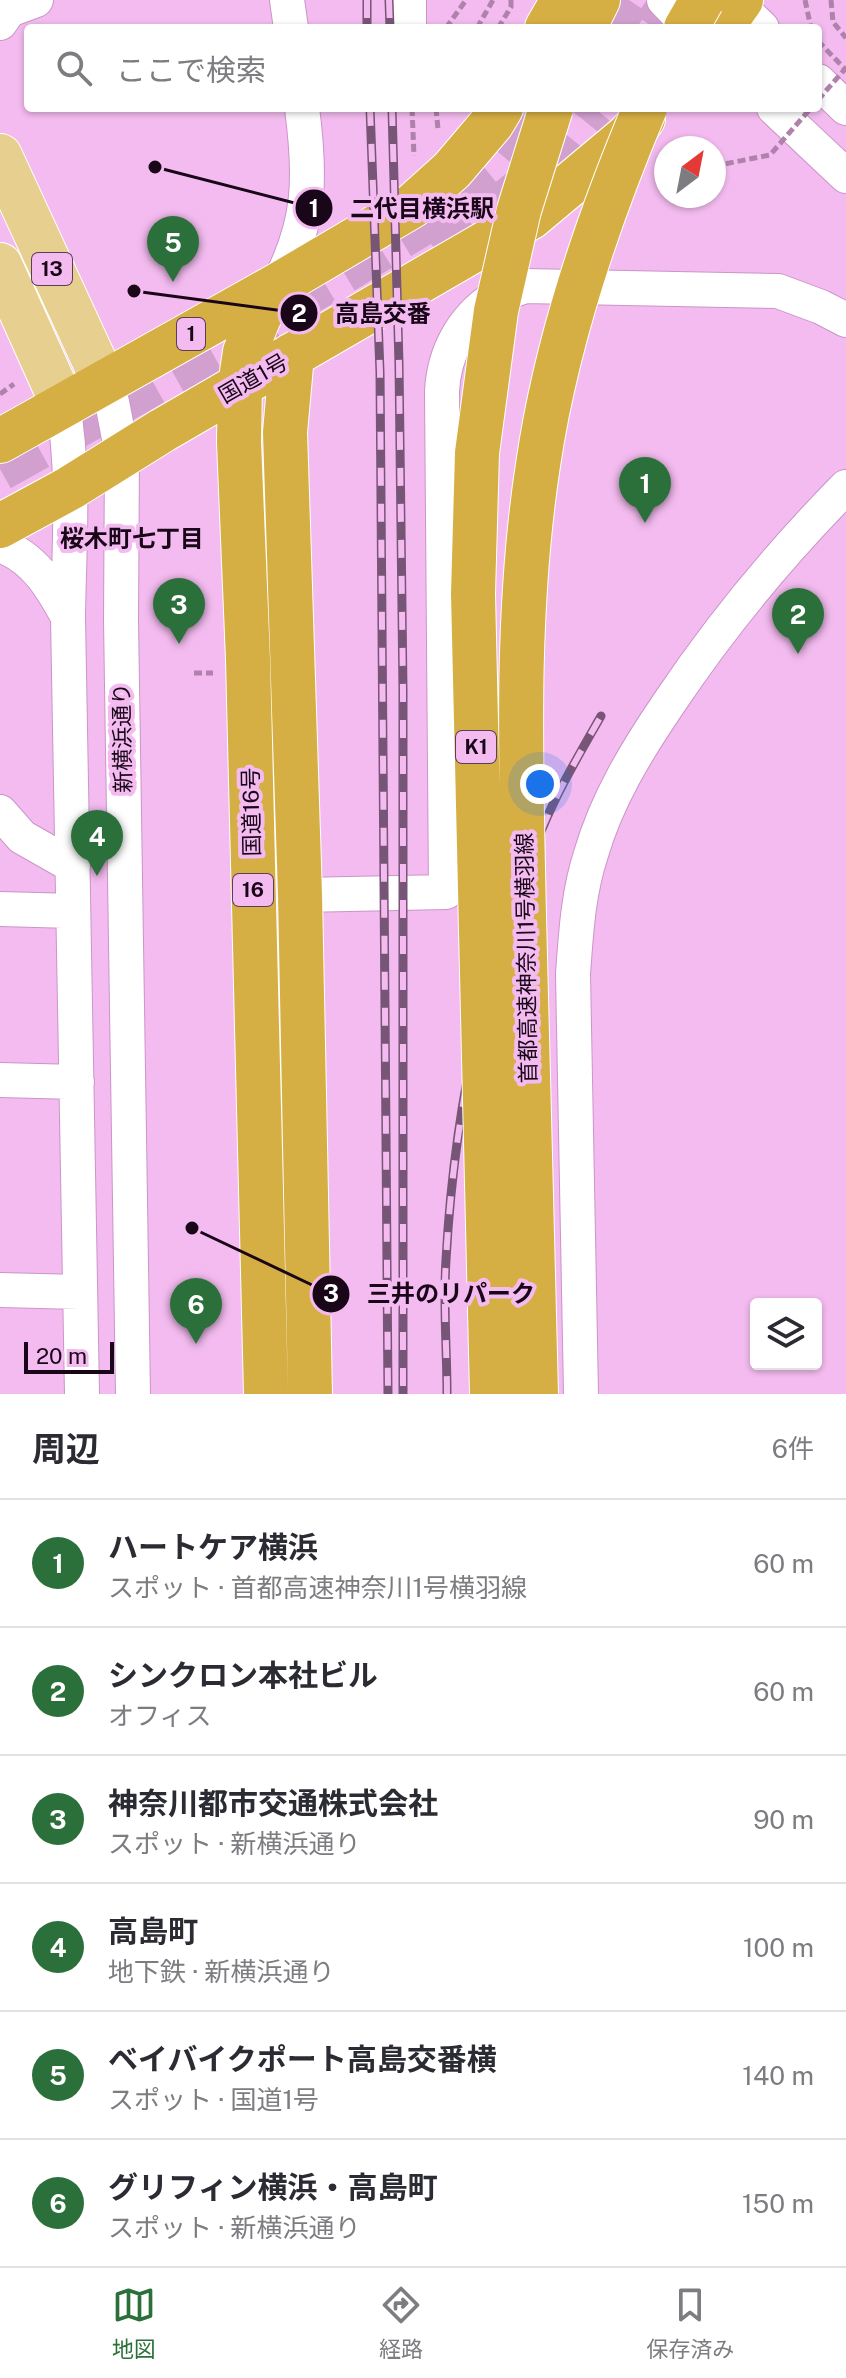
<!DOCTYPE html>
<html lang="ja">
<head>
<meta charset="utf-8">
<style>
	body { margin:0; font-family:"Public Sans","Noto Sans JP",sans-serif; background:#f2f2f3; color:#2b2b33 }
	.controls { position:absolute; right:24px; bottom:24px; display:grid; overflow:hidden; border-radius:8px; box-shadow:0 2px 6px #0004 }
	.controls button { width:72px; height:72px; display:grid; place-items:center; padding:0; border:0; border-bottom:2px solid #e1e1e2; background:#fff; color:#2b2b33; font:40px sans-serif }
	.compass { position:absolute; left:654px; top:136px; width:72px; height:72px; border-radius:50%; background:#fff; box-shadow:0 2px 6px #0004; rotate:32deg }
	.scale { position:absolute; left:24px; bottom:20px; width:90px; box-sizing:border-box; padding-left:8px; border:4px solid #190719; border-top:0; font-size:22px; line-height:28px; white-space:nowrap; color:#190719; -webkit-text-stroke:6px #f3bbef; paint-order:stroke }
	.you { position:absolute; left:540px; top:784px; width:28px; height:28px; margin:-20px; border:6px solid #fff; border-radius:50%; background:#1a73e8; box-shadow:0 0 0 12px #1a73e833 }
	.badge { display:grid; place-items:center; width:52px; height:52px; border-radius:50%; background:#2b703b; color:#fff; font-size:26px; font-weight:700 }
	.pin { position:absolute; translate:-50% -66px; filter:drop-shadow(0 2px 4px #0008) }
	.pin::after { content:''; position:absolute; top:42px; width:28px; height:24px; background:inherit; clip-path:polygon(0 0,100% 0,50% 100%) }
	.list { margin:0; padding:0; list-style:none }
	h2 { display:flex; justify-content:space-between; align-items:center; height:104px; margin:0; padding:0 32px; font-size:34px }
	h2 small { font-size:26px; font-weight:400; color:#7c7c81 }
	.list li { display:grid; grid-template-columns:52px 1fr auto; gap:24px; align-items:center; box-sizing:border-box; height:128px; padding:0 32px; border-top:2px solid #e1e1e2 }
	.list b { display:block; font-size:30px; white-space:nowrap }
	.list p { margin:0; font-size:26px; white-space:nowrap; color:#7c7c81 }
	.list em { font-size:26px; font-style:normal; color:#7c7c81 }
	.icon { flex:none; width:44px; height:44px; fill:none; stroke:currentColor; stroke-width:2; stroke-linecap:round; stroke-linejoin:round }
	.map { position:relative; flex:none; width:846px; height:1394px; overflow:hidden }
	.search { position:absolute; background:#fff; box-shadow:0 2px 6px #0004; left:24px; right:24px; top:24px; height:88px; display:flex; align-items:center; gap:20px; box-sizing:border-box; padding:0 28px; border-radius:8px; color:#7c7c81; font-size:30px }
	.sheet { height:872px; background:#fff }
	nav { display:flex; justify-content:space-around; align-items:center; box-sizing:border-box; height:112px; border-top:2px solid #e1e1e2; background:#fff; font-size:22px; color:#7c7c81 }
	nav a { display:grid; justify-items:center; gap:4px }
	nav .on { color:#2b703b }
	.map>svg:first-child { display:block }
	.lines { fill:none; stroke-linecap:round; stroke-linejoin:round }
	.highway-tunnel { stroke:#d2a0cf; stroke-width:44; stroke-dasharray:44 22; stroke-linecap:butt }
	.minor-casing { stroke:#cb95c8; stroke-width:36 }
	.major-casing { stroke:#fff; stroke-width:46 }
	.highway-casing { stroke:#fff; stroke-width:46 }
	.path { stroke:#af82ac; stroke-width:5; stroke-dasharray:8 4; stroke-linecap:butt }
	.minor { stroke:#fff; stroke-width:34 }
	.major { stroke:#e6cf8f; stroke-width:44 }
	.highway { stroke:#d6af44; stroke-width:44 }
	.rail-casing { stroke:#775576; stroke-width:9 }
	.rail { stroke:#f3bbef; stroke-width:6; stroke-dasharray:18; stroke-linecap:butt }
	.highway-bridge-casing { stroke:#fff; stroke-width:46; stroke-linecap:butt }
	.path-bridge { stroke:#af82ac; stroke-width:5; stroke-dasharray:8 4; stroke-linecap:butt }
	.highway-bridge { stroke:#d6af44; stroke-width:44 }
	.labels { text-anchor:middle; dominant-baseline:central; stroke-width:8; stroke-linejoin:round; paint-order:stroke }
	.shield { fill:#f3bbef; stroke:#5a3d59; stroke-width:2 }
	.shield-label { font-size:20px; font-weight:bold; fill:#190719 }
	.street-label { font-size:22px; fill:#190719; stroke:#f3bbef }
	.neighbourhood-label { font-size:24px; font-weight:bold; fill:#190719; stroke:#f3bbef }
	.leader { fill:none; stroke:#190719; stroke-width:3 }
	.callout-dot { fill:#190719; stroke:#f3bbef; stroke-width:3 }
	.mark-label { font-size:24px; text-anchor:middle; font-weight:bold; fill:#fff }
	.callout-label { font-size:24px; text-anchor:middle; font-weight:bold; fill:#190719; stroke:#f3bbef; stroke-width:8; stroke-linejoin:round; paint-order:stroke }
</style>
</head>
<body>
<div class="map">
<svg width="846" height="1394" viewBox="0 0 846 1394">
	<rect width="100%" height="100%" fill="#f3bbef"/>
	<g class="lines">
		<path class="highway-tunnel" d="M610 28 629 0
			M654 28 674 0
			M440 255 542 173 594 108
			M0 469 222 345 425 222 499 162 544 108"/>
		<defs>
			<path id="minor" d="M287 0 291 28
				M409 0V28
				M664 0 691 28
				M728 0 738 5 762 28
				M0 23 9 10 36 0
				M818 81 846 108
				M774 108 846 176
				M278 285C311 223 311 177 302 108
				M104 382 112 402 122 454 121 620 133 1394
				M63 405C75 475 69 547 68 617L82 1394
				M0 545C35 558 51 586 68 617
				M0 812 22 837 73 866
				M300 895 446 892 442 391C444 353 462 319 494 298 503 293 515 290 525 286L778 291 821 307 846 320
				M0 909 73 911
				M0 1080 77 1082
				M0 1290 80 1292
				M581 1394 573 974C576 933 578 894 591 854 607 799 637 750 669 703 721 625 780 554 846 487"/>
			<path id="major" d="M0 156 104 382
				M0 265 63 405"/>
			<path id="highway" d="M547 28 563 0
				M584 28 598 0
				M721 28 741 0
				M292 355 285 432 300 895 310 1394
				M0 441 278 285 412 206 452 170 492 123 501 108
				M0 526 70 488 163 430 531 217 629 135 643 119
				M266 1394 248 659 239 442 240 385 245 352 259 317 278 285"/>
		</defs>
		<use href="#minor" class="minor-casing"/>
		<use href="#major" class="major-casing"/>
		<use href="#highway" class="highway-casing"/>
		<path class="path" d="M805 0 811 28
			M831 0 833 22 846 38
			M446 28 466 0
			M477 28 493 0
			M498 28 511 7V0
			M412 108 414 156
			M436 108 438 129
			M0 394 14 384
			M194 673H213"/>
		<use href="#minor" class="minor"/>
		<use href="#major" class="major"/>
		<use href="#highway" class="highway"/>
		<defs>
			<path id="rail" d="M367 0V28
				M389 0 390 28
				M370 108 380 372 388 1394
				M392 108 399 364 403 691V1394
				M447 1394C447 1350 443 1304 446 1260 454 1113 484 965 542 829 558 790 580 753 601 716"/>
		</defs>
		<use href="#rail" class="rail-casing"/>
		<use href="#rail" class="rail"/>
		<defs>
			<path id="highway-bridge" d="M686 28 702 0
				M492 1394 473 594 477 453 496 311 519 210 551 108
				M536 1394C532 1235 528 1075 524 916 521 765 515 614 538 465 556 342 597 222 645 108"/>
		</defs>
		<use href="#highway-bridge" class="highway-bridge-casing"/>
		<path class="path-bridge" d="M818 41 845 69 818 100
			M714 166 770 155 811 108"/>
		<use href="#highway-bridge" class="highway-bridge"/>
	</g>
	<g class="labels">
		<g class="shield">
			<rect x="32" y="253" width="40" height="32" rx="6"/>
			<rect x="177" y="318" width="28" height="32" rx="6"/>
			<rect x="456" y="731" width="40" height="32" rx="6"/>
			<rect x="233" y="874" width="40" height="32" rx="6"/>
		</g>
		<g class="shield-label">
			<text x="52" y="269">13</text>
			<text x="191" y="334">1</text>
			<text x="476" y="747">K1</text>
			<text x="253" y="890">16</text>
		</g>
		<g class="street-label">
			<text transform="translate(253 378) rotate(-30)">国道1号</text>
			<text transform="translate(122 738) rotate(-91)">新横浜通り</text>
			<text transform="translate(251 812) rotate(-91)">国道16号</text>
			<text transform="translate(526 958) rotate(-91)">首都高速神奈川1号横羽線</text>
		</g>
		<g class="neighbourhood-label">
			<text x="132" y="538">桜木町七丁目</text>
		</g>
	</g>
	<path class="leader" d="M155 167L314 208M134 291L299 313M192 1228L331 1294"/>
	<g class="callout-dot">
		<circle cx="155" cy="167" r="8"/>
		<circle cx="134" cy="291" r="8"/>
		<circle cx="192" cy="1228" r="8"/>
		<circle cx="314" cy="208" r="20"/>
		<circle cx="299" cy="313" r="20"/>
		<circle cx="331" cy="1294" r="20"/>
	</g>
	<g class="mark-label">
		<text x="314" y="217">1</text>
		<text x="299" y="322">2</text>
		<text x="331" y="1302">3</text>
	</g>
	<g class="callout-label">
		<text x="422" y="217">二代目横浜駅</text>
		<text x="383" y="322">高島交番</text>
		<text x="451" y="1302">三井のリパーク</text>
	</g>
</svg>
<div class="controls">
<button><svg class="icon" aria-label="layers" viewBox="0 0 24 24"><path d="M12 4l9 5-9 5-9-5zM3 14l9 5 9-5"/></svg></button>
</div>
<svg class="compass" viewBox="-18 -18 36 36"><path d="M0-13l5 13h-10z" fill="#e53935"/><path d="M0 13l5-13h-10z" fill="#7c7c81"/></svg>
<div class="scale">20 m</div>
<div class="you"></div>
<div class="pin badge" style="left:645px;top:523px">1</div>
<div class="pin badge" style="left:798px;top:654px">2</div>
<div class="pin badge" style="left:179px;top:644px">3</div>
<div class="pin badge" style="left:97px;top:876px">4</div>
<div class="pin badge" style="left:173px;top:282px">5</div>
<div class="pin badge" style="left:196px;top:1344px">6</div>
<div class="search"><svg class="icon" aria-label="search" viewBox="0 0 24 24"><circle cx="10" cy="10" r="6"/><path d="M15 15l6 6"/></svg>ここで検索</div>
</div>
<section class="sheet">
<h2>周辺<small>6件</small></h2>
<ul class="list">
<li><span class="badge">1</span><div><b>ハートケア横浜</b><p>スポット · 首都高速神奈川1号横羽線</p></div><em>60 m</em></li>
<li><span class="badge">2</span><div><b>シンクロン本社ビル</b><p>オフィス</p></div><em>60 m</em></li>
<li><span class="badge">3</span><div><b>神奈川都市交通株式会社</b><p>スポット · 新横浜通り</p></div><em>90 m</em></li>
<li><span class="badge">4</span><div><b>高島町</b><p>地下鉄 · 新横浜通り</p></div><em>100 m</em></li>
<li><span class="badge">5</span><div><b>ベイバイクポート高島交番横</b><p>スポット · 国道1号</p></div><em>140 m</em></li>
<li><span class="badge">6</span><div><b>グリフィン横浜・高島町</b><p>スポット · 新横浜通り</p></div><em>150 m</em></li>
</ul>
</section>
<nav>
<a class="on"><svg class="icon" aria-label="map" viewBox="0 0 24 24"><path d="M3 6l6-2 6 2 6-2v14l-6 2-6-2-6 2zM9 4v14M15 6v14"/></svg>地図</a>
<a><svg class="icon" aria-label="directions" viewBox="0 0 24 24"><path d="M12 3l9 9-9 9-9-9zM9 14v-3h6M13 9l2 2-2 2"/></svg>経路</a>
<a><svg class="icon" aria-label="saved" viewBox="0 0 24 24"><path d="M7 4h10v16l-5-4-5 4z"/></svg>保存済み</a>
</nav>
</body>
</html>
